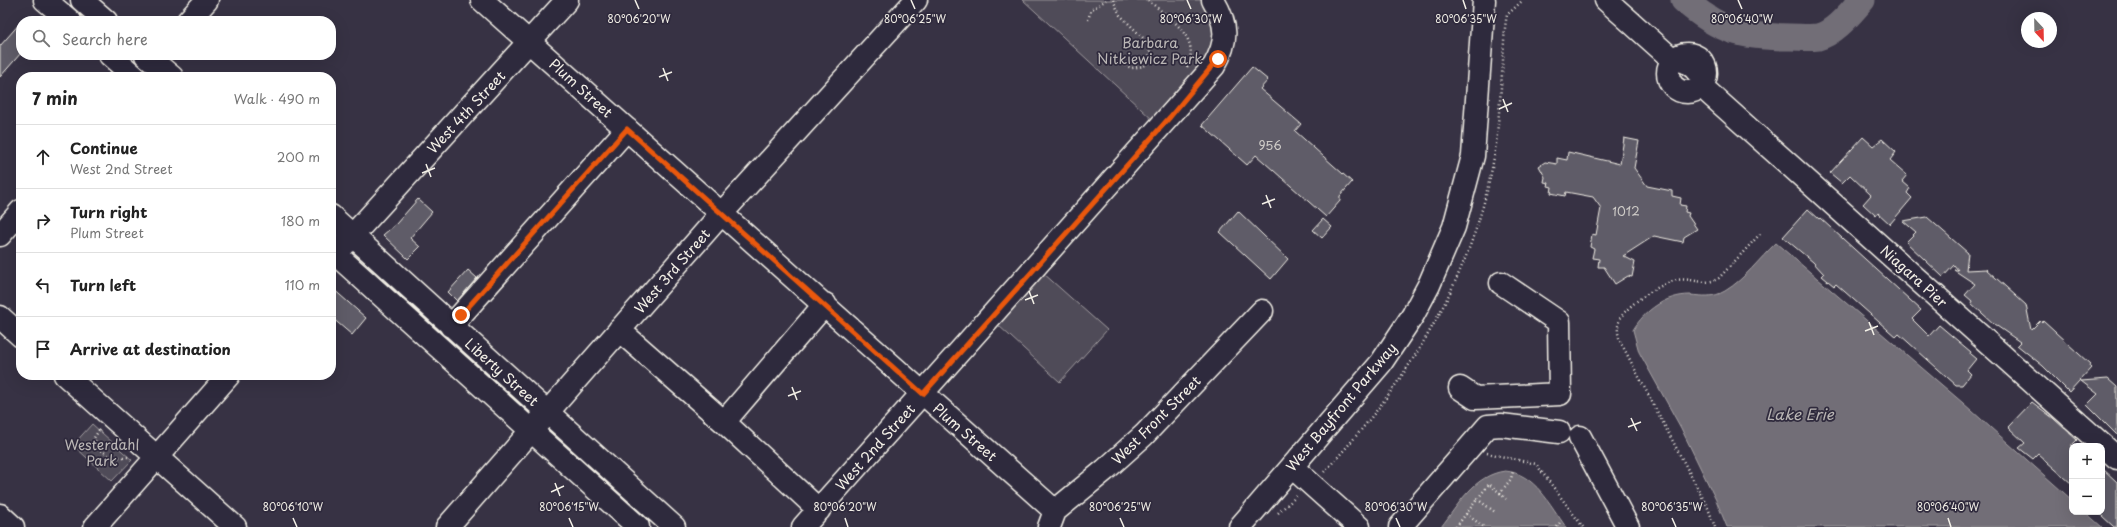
<!DOCTYPE html>
<html lang="en">
<head>
<meta charset="utf-8">
<style>
	body { margin:0; font-family:"Playpen Sans",sans-serif; background:#f6f6f6; color:#222 }
	.controls { position:absolute; right:12px; bottom:12px; display:grid; overflow:hidden; border-radius:8px; box-shadow:0 4px 16px #0002 }
	.controls button { width:36px; height:36px; display:grid; place-items:center; padding:0; border:0; border-bottom:1px solid #e0e0e0; background:#fff; color:#222; font:20px sans-serif }
	.compass { position:absolute; left:2021px; top:12px; width:36px; height:36px; border-radius:50%; background:#fff; box-shadow:0 4px 16px #0002; rotate:158deg }
	.stop { position:absolute; width:12px; height:12px; margin:-9px; border:3px solid #ea580c; border-radius:50%; background:#fff }
	.stop.end { background:#ea580c; border-color:#fff; box-shadow:0 1px 4px #0008 }
	.list { margin:0; padding:0; list-style:none }
	h2 { display:flex; justify-content:space-between; align-items:center; height:52px; margin:0; padding:0 16px; font-size:17px }
	h2 small { font-size:13px; font-weight:400; color:#767676 }
	.list li { display:grid; grid-template-columns:26px 1fr auto; gap:12px; align-items:center; box-sizing:border-box; height:64px; padding:0 16px; border-top:1px solid #e0e0e0 }
	.list b { display:block; font-size:15px; white-space:nowrap }
	.list p { margin:0; font-size:13px; white-space:nowrap; color:#767676 }
	.list em { font-size:13px; font-style:normal; color:#767676 }
	.icon { flex:none; width:22px; height:22px; fill:none; stroke:currentColor; stroke-width:2; stroke-linecap:round; stroke-linejoin:round }
	.map { position:relative; flex:none; width:2117px; height:527px; overflow:hidden }
	.search { position:absolute; background:#fff; box-shadow:0 4px 16px #0002; left:16px; top:16px; width:320px; height:44px; display:flex; align-items:center; gap:10px; box-sizing:border-box; padding:0 14px; border-radius:16px; color:#767676; font-size:15px }
	.panel { position:absolute; background:#fff; box-shadow:0 4px 16px #0002; left:16px; top:72px; width:320px; height:308px; border-radius:16px }
	.map>svg:first-child { display:block }
	.green { fill:#504b59; stroke:#a29ea0 }
	.water { fill:#726e77; stroke:#a6a2a4 }
	.lines { fill:none; stroke-linecap:round; stroke-linejoin:round }
	.river { stroke:#726e77; stroke-width:27 }
	.building { fill:#5f5c67; stroke:#f4f1e8 }
	.minor-casing { stroke:#f4f1e8; stroke-width:25 }
	.highway-casing { stroke:#f4f1e8; stroke-width:25 }
	.path { stroke:#f4f1e8; stroke-width:2.5; stroke-dasharray:1 3; stroke-linecap:butt }
	.minor { stroke:#2f2a3d; stroke-width:22 }
	.highway { stroke:#2f2a3d; stroke-width:22 }
	.route { stroke:#ea580c; stroke-width:5 }
	.ticks { fill:none; stroke:#f4f1e8; stroke-width:1.5 }
	.labels { text-anchor:middle; dominant-baseline:central; stroke-width:3.5; stroke-linejoin:round; paint-order:stroke }
	.number-label { font-size:12px; fill:#cfccc8 }
	.park-label { font-size:14px; fill:#bbb7b6; stroke:#2f2a3d }
	.street-label { font-size:14px; fill:#f4f1e8; stroke:#2f2a3d }
	.water-label { font-size:15px; font-style:italic; fill:#bab6b5; stroke:#2f2a3d }
	.ticks-label { font-size:10px; text-anchor:middle; fill:#f4f1e8; stroke:#2f2a3d; stroke-width:3.5; stroke-linejoin:round; paint-order:stroke }
</style>
</head>
<body>
<div class="map">
<svg width="2117" height="527" viewBox="0 0 2117 527">
	<rect width="100%" height="100%" fill="#373244"/>
	<filter id="ink" filterUnits="userSpaceOnUse"><feTurbulence type="fractalNoise" baseFrequency=".025" numOctaves="2"/><feDisplacementMap in="SourceGraphic" scale="8" xChannelSelector="R" yChannelSelector="G"/><feConvolveMatrix kernelMatrix="1 2 1 2 8 2 1 2 1" color-interpolation-filters="sRGB"/></filter>
	<g filter="url(#ink)">
		<path class="green" d="M1023 0H1202C1212 23 1217 32 1208 57L1154 121Z
			M1043 273 1107 330 1060 382 998 325Z
			M92 424 132 460 112 481 73 445Z"/>
		<path class="water" d="M1776 243 1963 403 2072 500V512H2085L2102 527H1727L1716 500 1681 428 1639 352 1633 330C1645 310 1666 295 1690 295 1703 296 1713 298 1725 291 1745 279 1759 259 1776 243Z
			M1505 471C1535 473 1550 505 1566 527H1441C1459 504 1474 475 1505 471Z"/>
		<g class="lines">
			<path class="river" d="M1684 0C1720 32 1743 37 1790 37 1799 37 1810 38 1818 37 1835 33 1851 12 1862 0"/>
		</g>
		<path class="building" d="M21 22V53L0 77V46Z
			M1252 67 1268 80 1260 89 1301 124 1295 131 1352 182 1340 196V201L1326 217 1256 155 1247 165 1202 125Z
			M1863 137 1873 146 1882 139 1896 152 1890 160 1907 175 1902 181 1910 188 1907 193 1912 198 1890 224 1878 213 1876 216 1863 204 1871 195 1850 175 1842 183 1830 173Z
			M1624 138 1639 141 1634 168 1647 186 1672 191V196L1681 198 1680 205 1686 206 1685 212 1689 213 1688 216 1697 229 1684 237 1683 242 1654 236 1623 256 1635 262 1632 277 1628 276 1615 284 1604 267H1598L1599 259 1592 258 1594 249 1590 247 1592 234 1596 235 1601 208 1593 197 1566 192 1565 196 1551 193 1552 187 1548 186 1549 183 1544 182 1545 177 1539 166 1545 162 1557 164V158L1567 160 1568 152 1620 164Z
			M418 199 432 212 410 238 420 247 408 259 383 235 396 224Z
			M1808 209 1819 219 1820 218 1921 310 1912 319 1929 336 1939 325 1971 352 1970 354 1976 359 1967 370 1971 374 1962 385H1956L1899 334 1896 337 1836 284 1834 286 1822 276 1824 274 1813 262 1783 237Z
			M1238 211 1288 259 1271 279 1220 232Z
			M1927 217 1968 253 1966 270 1986 269 2026 305 2031 330 2040 321 2042 323 2043 321 2090 364 2089 366 2091 368 2069 392 2043 366 2017 345 2020 342 1994 324 1971 303 1972 301 1965 295 1975 284 1954 270H1958L1954 265 1943 277 1906 242 1916 232 1903 221Z
			M1323 219 1332 227 1322 238 1313 230Z
			M468 270 477 278 457 301 448 292Z
			M331 287 366 318 352 335 331 317Z
			M2108 379 2117 387V435L2087 405 2098 394 2081 381Z
			M2032 402 2053 418 2077 440 2072 445V484L2038 454 2033 459 2019 448 2025 443 2008 427Z
			M2102 468 2117 482V527H2114L2102 516Z"/>
		<g class="lines">
			<defs>
				<path id="minor" d="M45 0 70 21
					M82 0 106 21
					M482 0 1055 511
					M1606 0 1672 59C1683 58 1694 66 1700 75 1705 84 1699 84 1710 94L2117 458
					M188 21 207 0
					M1668 73a19 19 0 1 1 38 0a19 19 0 1 1-38 0Z
					M110 55 135 77
					M146 55 172 77
					M331 216 674 527
					M0 235 21 211
					M343 246 567 0
					M331 250 638 527
					M0 317 21 336
					M451 326 627 129
					M619 330 724 422
					M65 375 235 527
					M1460 388 1475 398 1560 394 1559 322 1501 283
					M1580 437 1628 527
					M1292 467 1359 527
					M819 510 724 422 825 304
					M0 515 13 527
					M95 527 229 375
					M447 527 722 213 916 0
					M803 527 1214 66C1228 41 1228 25 1213 0
					M1049 527 1055 511 1105 470 1144 435 1262 311
					M1400 527 1488 426 1501 425 1559 432"/>
				<path id="highway" d="M1240 527 1381 363 1413 315 1429 285 1454 227 1473 156 1484 0"/>
			</defs>
			<use href="#minor" class="minor-casing"/>
			<use href="#highway" class="highway-casing"/>
			<path class="path" d="M1113 0 1120 15 1147 42 1150 48 1149 59 1144 66 1132 68 1122 64
				M1148 0C1168 18 1202 36 1187 67
				M1088 20 1091 10 1106 0
				M99 430 94 438 98 449 113 457H129
				M1487 453 1536 464 1583 527
				M1324 472C1409 382 1479 268 1496 144 1499 116 1501 88 1503 60 1504 45 1504 29 1507 15L1523 0
				M1500 493 1506 499
				M1477 499 1495 512
				M1278 513 1298 495
				M1466 514 1484 527
				M1456 527 1489 484 1500 493 1511 479 1513 471
				M1557 527 1561 521
				M1715 527 1708 508 1620 341C1617 333 1617 324 1621 317 1630 303 1661 283 1677 280 1692 277 1704 287 1719 278L1761 233"/>
			<use href="#minor" class="minor"/>
			<use href="#highway" class="highway"/>
		</g>
	</g>
	<g class="lines" filter="url(#ink)">
		<path class="route" d="M461 315 627 129 923 394 1170 117 1218 59"/>
	</g>
	<path class="ticks" d="M635 0 639 9M911 0 915 9M1187 0 1191 9M1463 0 1466 9M1738 0 1742 9M663 68 668 81M659 77 672 72M1503 99 1508 112M1499 109 1512 103M426 164 431 177M422 173 435 168M1266 195 1271 208M1262 204 1275 199M1029 291 1034 304M1025 300 1038 295M1869 322 1874 335M1865 331 1878 326M792 387 797 400M788 396 801 391M1631 418 1637 431M1628 427 1641 422M555 483 560 496M551 492 564 486M293 518 297 527M569 518 573 527M845 518 848 527M1120 518 1124 527M1396 518 1400 527M1672 518 1676 527M1948 518 1951 527"/>
	<g class="labels">
		<g class="number-label">
			<text x="1270" y="145">956</text>
			<text x="1626" y="211">1012</text>
		</g>
		<g class="park-label">
			<text x="1150" y="42">Barbara<tspan x="1150" dy="16">Nitkiewicz Park</tspan></text>
			<text x="102" y="444">Westerdahl<tspan x="102" dy="16">Park</tspan></text>
		</g>
		<g class="street-label">
			<text transform="translate(581 88) rotate(42)">Plum Street</text>
			<text transform="translate(466 112) rotate(-47)">West 4th Street</text>
			<text transform="translate(672 271) rotate(-49)">West 3rd Street</text>
			<text transform="translate(1914 276) rotate(42)">Niagara Pier</text>
			<text transform="translate(502 372) rotate(42)">Liberty Street</text>
			<text transform="translate(1341 407) rotate(-50)">West Bayfront Parkway</text>
			<text transform="translate(1156 420) rotate(-45)">West Front Street</text>
			<text transform="translate(965 432) rotate(41)">Plum Street</text>
			<text transform="translate(875 447) rotate(-48)">West 2nd Street</text>
		</g>
		<g class="water-label">
			<text x="1800" y="413">Lake Erie</text>
		</g>
	</g>
	<g class="ticks-label">
		<text x="639" y="23">80°06'20"W</text>
		<text x="915" y="23">80°06'25"W</text>
		<text x="1191" y="23">80°06'30"W</text>
		<text x="1466" y="23">80°06'35"W</text>
		<text x="1742" y="23">80°06'40"W</text>
		<text x="293" y="511">80°06'10"W</text>
		<text x="569" y="511">80°06'15"W</text>
		<text x="845" y="511">80°06'20"W</text>
		<text x="1120" y="511">80°06'25"W</text>
		<text x="1396" y="511">80°06'30"W</text>
		<text x="1672" y="511">80°06'35"W</text>
		<text x="1948" y="511">80°06'40"W</text>
	</g>
</svg>
<div class="controls">
<button>+</button>
<button>−</button>
</div>
<svg class="compass" viewBox="-18 -18 36 36"><path d="M0-13l5 13h-10z" fill="#e53935"/><path d="M0 13l5-13h-10z" fill="#767676"/></svg>
<div class="stop" style="left:1218px;top:59px"></div>
<div class="stop end" style="left:461px;top:315px"></div>
<div class="search"><svg class="icon" aria-label="search" viewBox="0 0 24 24"><circle cx="10" cy="10" r="6"/><path d="M15 15l6 6"/></svg>Search here</div>
<section class="panel">
<h2>7 min<small>Walk · 490 m</small></h2>
<ul class="list">
<li><svg class="icon" aria-label="ahead" viewBox="0 0 24 24"><path d="M12 20V5M6 11l6-6 6 6"/></svg><div><b>Continue</b><p>West 2nd Street</p></div><em>200 m</em></li>
<li><svg class="icon" aria-label="right" viewBox="0 0 24 24"><path d="M7 20v-9h11M14 6l5 5-5 5"/></svg><div><b>Turn right</b><p>Plum Street</p></div><em>180 m</em></li>
<li><svg class="icon" aria-label="left" viewBox="0 0 24 24"><path d="M17 20v-9H6M10 6l-5 5 5 5"/></svg><div><b>Turn left</b></div><em>110 m</em></li>
<li><svg class="icon" aria-label="arrive" viewBox="0 0 24 24"><path d="M6 21V4h12l-3 4 3 4H6"/></svg><div><b>Arrive at destination</b></div></li>
</ul>
</section>
</div>
</body>
</html>
